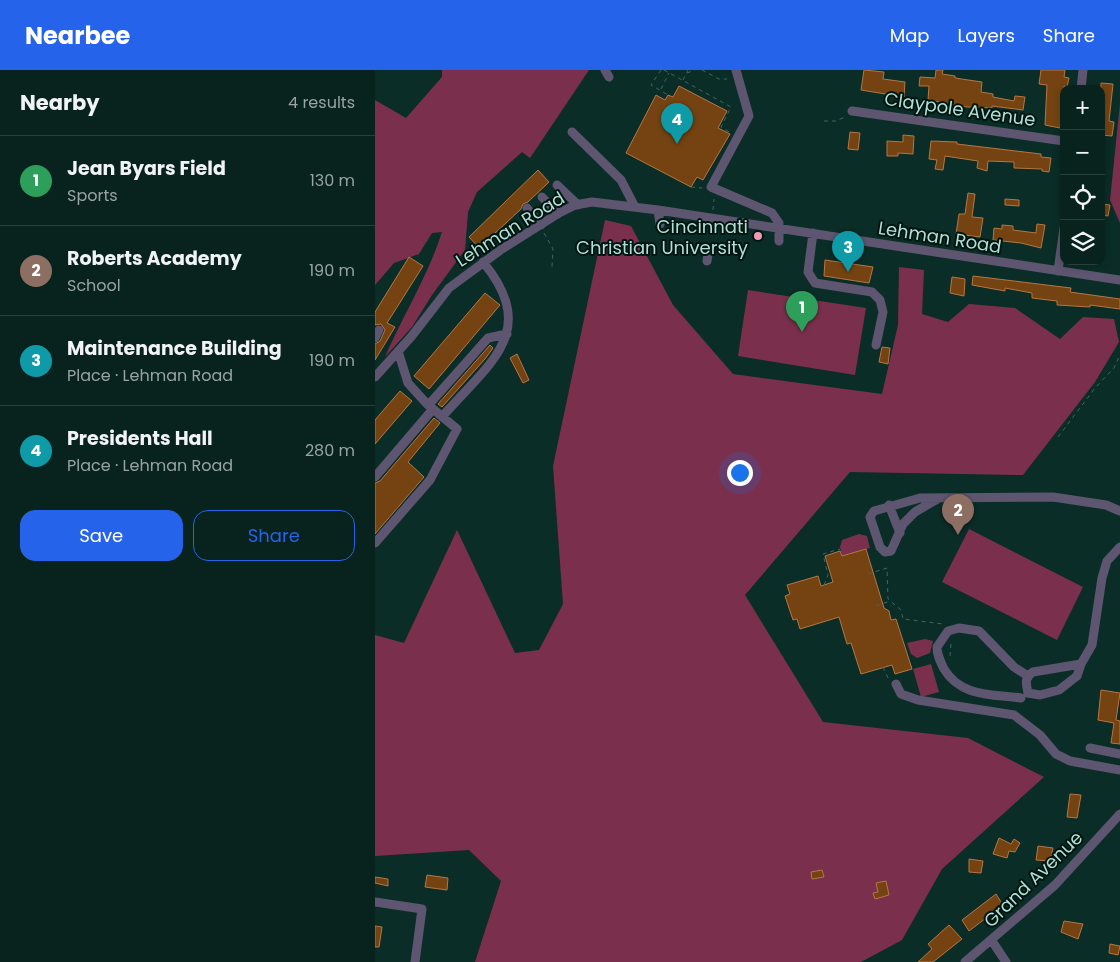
<!DOCTYPE html>
<html lang="en">
<head>
<meta charset="utf-8">
<style>
	body { margin:0; font-family:Poppins,sans-serif; background:#112a26; color:#f1f3f6 }
	.controls { position:absolute; right:15px; top:15px; display:grid; overflow:hidden; border-radius:10px; box-shadow:0 2px 8px #0003 }
	.controls button { width:45px; height:45px; display:grid; place-items:center; padding:0; border:0; border-bottom:1px solid #293f3b; background:#08221d; color:#f1f3f6; font:25px sans-serif }
	.you { position:absolute; left:364px; top:402px; width:18px; height:18px; margin:-12px; border:4px solid #fff; border-radius:50%; background:#1a73e8; box-shadow:0 0 0 8px #1a73e833 }
	.badge { display:grid; place-items:center; width:32px; height:32px; border-radius:50%; background:#2563eb; color:#fff; font-size:16px; font-weight:700 }
	.pin { position:absolute; translate:-50% -41px; filter:drop-shadow(0 1px 2px #0008) }
	.pin::after { content:''; position:absolute; top:26px; width:18px; height:15px; background:inherit; clip-path:polygon(0 0,100% 0,50% 100%) }
	.list { margin:0; padding:0; list-style:none }
	h2 { display:flex; justify-content:space-between; align-items:center; height:65px; margin:0; padding:0 20px; font-size:21px }
	h2 small { font-size:16px; font-weight:400; color:#98a4a4 }
	.list li { display:grid; grid-template-columns:32px 1fr auto; gap:15px; align-items:center; box-sizing:border-box; height:90px; padding:0 20px; border-top:1px solid #293f3b }
	.list b { display:block; font-size:19px; white-space:nowrap }
	.list p { margin:0; font-size:16px; white-space:nowrap; color:#98a4a4 }
	.list em { font-size:16px; font-style:normal; color:#98a4a4 }
	.actions { display:flex; gap:10px; padding:15px 20px }
	.actions a { flex:1; padding:11px 0; border:1px solid #2563eb; border-radius:15px; text-align:center; font-size:18px; color:#2563eb }
	.actions .main { background:#2563eb; color:#fff }
	.icon { flex:none; width:28px; height:28px; fill:none; stroke:currentColor; stroke-width:2; stroke-linecap:round; stroke-linejoin:round }
	.map { position:relative; flex:none; width:745px; height:892px; overflow:hidden }
	header { display:flex; align-items:center; gap:30px; box-sizing:border-box; height:70px; padding:0 25px; background:#2563eb; color:#fff }
	header strong { font-size:24px }
	nav { display:flex; gap:28px; margin-inline-start:auto; font-size:18px }
	main { display:flex }
	aside { flex:1; background:#08221d }
	.map>svg:first-child { display:block }
	.green { fill:#7a304c }
	.building { fill:#754312; stroke:#b47744 }
	.lines { fill:none; stroke-linecap:round; stroke-linejoin:round }
	.path { stroke:#41675f; stroke-width:1; stroke-dasharray:4 4; stroke-linecap:butt }
	.minor { stroke:#5e5571; stroke-width:9 }
	.poi-dot { fill:#f09ab5; stroke:#001410; stroke-width:2 }
	.labels { text-anchor:middle; dominant-baseline:central; stroke-width:4; stroke-linejoin:round; paint-order:stroke }
	.street-label { font-size:18px; fill:#b0dfd4; stroke:#001410 }
	.poi-label { font-size:18px; fill:#b0dfd4; stroke:#001410; text-anchor:end }
</style>
</head>
<body>
<header>
<strong>Nearbee</strong>
<nav><a>Map</a><a>Layers</a><a>Share</a></nav>
</header>
<main>
<aside>
<h2>Nearby<small>4 results</small></h2>
<ul class="list">
<li><span class="badge" style="background:#2e9e5b">1</span><div><b>Jean Byars Field</b><p>Sports</p></div><em>130 m</em></li>
<li><span class="badge" style="background:#8d6e63">2</span><div><b>Roberts Academy</b><p>School</p></div><em>190 m</em></li>
<li><span class="badge" style="background:#0f9aa8">3</span><div><b>Maintenance Building</b><p>Place · Lehman Road</p></div><em>190 m</em></li>
<li><span class="badge" style="background:#0f9aa8">4</span><div><b>Presidents Hall</b><p>Place · Lehman Road</p></div><em>280 m</em></li>
</ul>
<div class="actions"><a class="main">Save</a><a>Share</a></div>
</aside>
<div class="map">
<svg width="745" height="892" viewBox="0 0 745 892">
	<rect width="100%" height="100%" fill="#0b2d27"/>
	<path class="green" d="M67 0H214L155 88 147 82 102 122 93 142 90 180 57 225 37 257 10 287C28 245 53 206 67 162L57 163 44 184 19 193 0 215V30L31 48 67 7Z
		M745 34V153L735 130Z
		M230 150 256 156 298 235 358 304 507 324 523 255 524 197 549 200 547 244 573 252 594 234 640 238 685 269 708 247 739 249 744 272 720 312 648 405 475 402 370 525 448 652 593 668 669 707 567 799 527 870 486 892H100L126 811 94 780 0 786V565L29 573 82 460 140 583 164 580 188 534 178 396Z
		M373 220 491 238 480 305 363 286Z
		M594 459 708 517 682 570 567 512Z
		M484 464 492 466 495 478 467 486 465 477 467 470Z
		M550 569 558 571 555 583 542 588 536 584 532 573Z
		M556 594 564 622 546 627 538 599Z"/>
	<path class="building" d="M489 0 509 2 508 9 530 12 529 27 486 20Z
		M561 0H568L567 4 580 6V8L607 12 606 22 618 24V27L639 31 640 26 650 27 648 40 617 36V38L592 37 553 30 554 16H544L545 7 560 8Z
		M666 0H690L689 7 694 8 692 17 689 16 685 58 670 55 672 15 664 14Z
		M726 13 738 14 734 51 739 52 737 66 726 65Z
		M304 16 352 41 343 58 355 64 328 110 322 107 316 117 251 83 281 25 290 30 293 25 298 27Z
		M475 62 485 63 483 80 473 79Z
		M528 65 539 66 538 84 523 83V86H512V71L528 72Z
		M556 71 582 72V74L666 84V87L676 88 674 102 667 101V99L639 98V92L613 91 612 101 602 98 603 91 570 86 568 100 560 99 562 90 554 89Z
		M163 100 174 112 153 132 148 134 146 139 104 178 94 167Z
		M593 123 600 124 597 147 608 148 605 167 581 164 584 144H590Z
		M630 129 644 130V136L630 135Z
		M726 134 735 135 733 146 726 145Z
		M662 154 670 155 666 178 646 173 618 170 619 158 627 159V155L638 156V160L661 163Z
		M34 187 48 196 12 253 20 257 0 290V274L5 271 10 260 6 254 0 255V242Z
		M450 190 498 197 494 213 449 206Z
		M598 206 696 218 695 222 745 229V239L715 235V237L682 235V231L657 228V223L630 218V221L597 215Z
		M577 207 590 209 589 226 575 223Z
		M110 223 125 235 54 319 39 306Z
		M115 275 118 278 110 289 67 337 63 334Z
		M507 277 515 278 513 294 504 292Z
		M142 284 154 310 148 313 135 288Z
		M25 321 37 331 0 374V350Z
		M59 348 65 353 33 392 49 407 0 464V413L5 411Z
		M491 479 509 538 514 541 516 550 521 549 537 599 520 604 517 595 486 604 476 573 472 574 464 547 425 559 422 549 418 550 410 526 415 524 412 515 443 506 446 516 458 512 450 486 465 481 467 486Z
		M726 620 745 623 741 650 745 651V674L736 673 739 653 723 650Z
		M695 724 706 725 702 748 692 747Z
		M624 768 636 774 639 769 645 773 640 782 634 781 632 788 618 784Z
		M663 776 678 778 675 791 661 790Z
		M594 789 608 791 606 803 594 802Z
		M447 800 449 807 437 809 436 802Z
		M52 805 73 808 72 820 50 817Z
		M0 807 13 809V816L0 813Z
		M511 811 514 825 500 829 498 823 503 822 501 813Z
		M621 824 628 835 594 861 587 850Z
		M689 851 708 854 703 869 686 862Z
		M574 855 587 869 558 892H543L557 879 553 874Z
		M0 856 7 857 4 877H0Z
		M735 874 745 876 743 885 734 883Z"/>
	<g class="lines">
		<path class="path" d="M286 0 276 15 293 25
			M289 0 356 37 346 57 356 63
			M327 0 344 9H352
			M312 3 320 0
			M308 10 313 0
			M286 19 294 3
			M449 51H461L470 47
			M316 117 327 118
			M338 140 339 129
			M169 163 178 179 177 197 179 199
			M683 367 720 318 739 298 745 285
			M493 504 512 498 513 529 526 540 528 549 568 554
			M449 515 453 505 448 484 465 479
			M501 536 515 531
			M575 586 576 573
			M508 597 514 610"/>
		<path class="minor" d="M230 0 234 7
			M361 0 374 46 336 117 397 143 404 153V171
			M706 19 708 0
			M477 41 689 71
			M197 62 246 110 260 137
			M182 115 203 135
			M167 127 183 144
			M152 138 166 155
			M283 140 285 154
			M438 163 433 202 440 213 497 222 505 230 508 242 501 275
			M332 191 333 184
			M683 201 689 158
			M0 268 4 260
			M0 307 36 267 74 218 127 179 184 143 200 135 217 132 283 140 745 210
			M52 334 57 331 113 268 132 264
			M67 347C113 294 166 262 108 192
			M0 407 58 339
			M564 428 540 442 528 454 516 481 510 482 505 477 495 447 499 441 545 428 678 427 731 435 745 441
			M514 435 525 463
			M0 473 55 410 82 359 52 334 33 313 23 281
			M706 594 658 602C649 608 651 613 653 623L665 625 684 620 702 606 706 594 717 575 727 508 732 491 745 477
			M521 614 526 624 543 630 639 645 665 665 681 684 695 691 745 700
			M646 628C616 624 586 627 569 599 565 591 562 585 562 577L573 561 584 558 604 561 639 597 653 606
			M715 678 745 684
			M0 832 47 839 40 892
			M617 871 631 892
			M590 892 680 815 745 744"/>
	</g>
	<circle class="poi-dot" cx="383" cy="166" r="5"/>
	<g class="labels">
		<g class="street-label">
			<text transform="translate(585 39) rotate(8)">Claypole Avenue</text>
			<text transform="translate(135 159) rotate(-32)">Lehman Road</text>
			<text transform="translate(565 167) rotate(9)">Lehman Road</text>
			<text transform="translate(658 809) rotate(-44)">Grand Avenue</text>
		</g>
		<g class="poi-label">
			<text x="373" y="156">Cincinnati<tspan x="373" dy="21">Christian University</tspan></text>
		</g>
	</g>
</svg>
<div class="controls">
<button>+</button>
<button>−</button>
<button><svg class="icon" aria-label="locate" viewBox="0 0 24 24"><circle cx="12" cy="12" r="6"/><path d="M12 2v4M12 18v4M2 12h4M18 12h4"/></svg></button>
<button><svg class="icon" aria-label="layers" viewBox="0 0 24 24"><path d="M12 4l9 5-9 5-9-5zM3 14l9 5 9-5"/></svg></button>
</div>
<div class="you"></div>
<div class="pin badge" style="left:427px;top:262px;background:#2e9e5b">1</div>
<div class="pin badge" style="left:583px;top:465px;background:#8d6e63">2</div>
<div class="pin badge" style="left:473px;top:202px;background:#0f9aa8">3</div>
<div class="pin badge" style="left:302px;top:74px;background:#0f9aa8">4</div>
</div>
</main>
</body>
</html>
